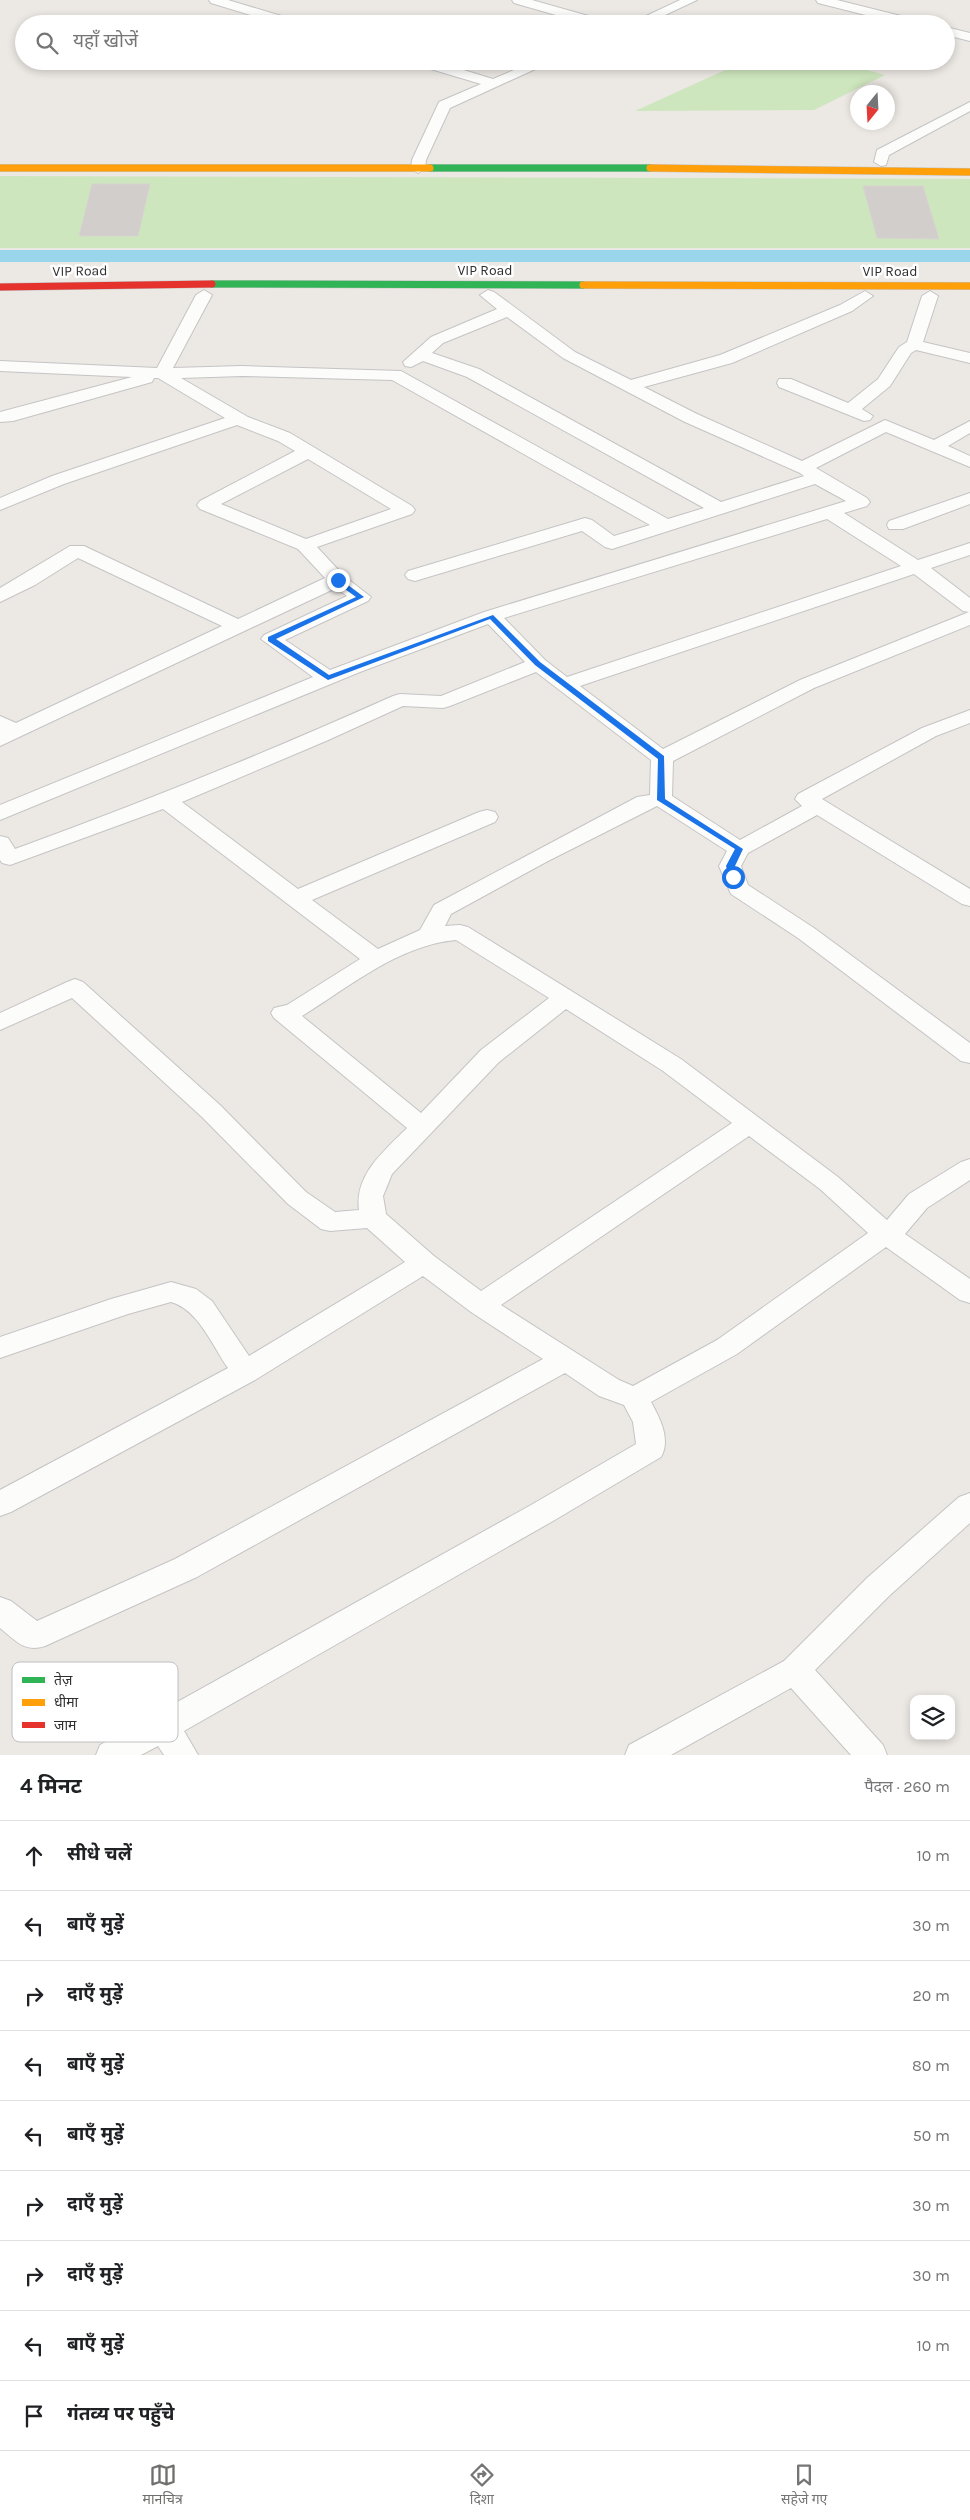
<!DOCTYPE html>
<html lang="hi">
<head>
<meta charset="utf-8">
<style>
	body { margin:0; font-family:Karla,"Noto Sans Devanagari",sans-serif; background:#f2f2f2; color:#202124 }
	.controls { position:absolute; right:15px; bottom:15px; display:grid; overflow:hidden; border-radius:10px; box-shadow:0 2px 8px #0003 }
	.controls button { width:45px; height:45px; display:grid; place-items:center; padding:0; border:0; border-bottom:1px solid #e0e0e0; background:#fff; color:#202124; font:25px sans-serif }
	.compass { position:absolute; left:850px; top:85px; width:45px; height:45px; border-radius:50%; background:#fff; box-shadow:0 2px 8px #0003; rotate:198deg }
	.stop { position:absolute; width:15px; height:15px; margin:-11px; border:4px solid #1a73e8; border-radius:50%; background:#fff }
	.stop.end { background:#1a73e8; border-color:#fff; box-shadow:0 1px 5px #0008 }
	.list { margin:0; padding:0; list-style:none }
	h2 { display:flex; justify-content:space-between; align-items:center; height:65px; margin:0; padding:0 20px; font-size:21px }
	h2 small { font-size:16px; font-weight:400; color:#757577 }
	.list li { display:grid; grid-template-columns:32px 1fr auto; gap:15px; align-items:center; box-sizing:border-box; height:70px; padding:0 20px; border-top:1px solid #e0e0e0 }
	.list b { display:block; font-size:19px; white-space:nowrap }
	.list em { font-size:16px; font-style:normal; color:#757577 }
	.icon { flex:none; width:28px; height:28px; fill:none; stroke:currentColor; stroke-width:2; stroke-linecap:round; stroke-linejoin:round }
	.map { position:relative; flex:none; width:970px; height:1755px; overflow:hidden }
	.search { position:absolute; background:#fff; box-shadow:0 2px 8px #0003; left:15px; right:15px; top:15px; height:55px; display:flex; align-items:center; gap:12px; box-sizing:border-box; padding:0 18px; border-radius:28px; color:#757577; font-size:19px }
	.sheet { height:695px; background:#fff }
	nav { display:flex; justify-content:space-around; align-items:center; box-sizing:border-box; height:70px; border-top:1px solid #e0e0e0; background:#fff; font-size:14px; color:#757577 }
	nav a { display:grid; justify-items:center; gap:2px }
	nav .on { color:#706f6e }
	.map>svg:first-child { display:block }
	.green { fill:#cee6be }
	.lines { fill:none; stroke-linecap:round; stroke-linejoin:round }
	.canal { fill:#99d6ec; fill-rule:evenodd }
	.building { fill:#d1cecb; stroke:#d7d4d0 }
	.street-casing { stroke:#c5c4c5; stroke-width:2 }
	.fast-casing { stroke:#c5c4c5; stroke-width:8 }
	.slow-casing { stroke:#c5c4c5; stroke-width:8 }
	.jam-casing { stroke:#c5c4c5; stroke-width:8 }
	.street { fill:#fcfcfb; fill-rule:evenodd }
	.fast { stroke:#30b455; stroke-width:7 }
	.slow { stroke:#ff9f0a; stroke-width:7 }
	.jam { stroke:#e5322d; stroke-width:7 }
	.route { fill:#1a73e8 }
	.labels { text-anchor:middle; dominant-baseline:central; stroke-width:5; stroke-linejoin:round; paint-order:stroke }
	.far-street-label { font-size:14px; fill:#2e2e2e; stroke:#fff }
	.key { fill:#fff; stroke:#c0c0c0; stroke-width:1 }
	.key-label { font-size:14px; fill:#2e2e2e }
</style>
</head>
<body>
<div class="map">
<svg width="970" height="1755" viewBox="0 0 970 1755">
	<rect width="100%" height="100%" fill="#ece8e4"/>
	<path class="green" d="M745 61H835L885 75 814 110 635 111Z
		M0 176 970 179V248H0Z"/>
	<g class="lines">
		<path class="canal" d="M0 250H970V262H0Z"/>
	</g>
	<path class="building" d="M92 184H150L138 236H79Z
		M863 186H923L939 239 877 238Z"/>
	<g class="lines">
		<defs>
			<path id="street" d="M209 0H228L298 21 300 24H280L211 3Z
				M512 0H532L606 21 608 24H587L514 3Z
				M680 0H697L646 24H629Z
				M816 0H837L921 21 923 24H901L818 3Z
				M946 27 970 33V41L946 35Z
				M413 61H434L493 79 535 61H553L450 108 426 160 425 169 418 173 411 169 412 160 439 102 481 84 414 64Z
				M970 102V111L889 155 886 165 881 166 874 162 877 150Z
				M204 290 212 295 173 368 242 366 401 371 668 519 704 508 467 377 423 361 411 367 405 366 403 362 431 337 497 309 480 295 488 290 494 292 575 352 631 380 720 355 840 305 865 291 873 296 852 311 732 363 644 387 697 414 802 461 885 420 934 440 970 421V433L948 446 970 456V467L886 432 816 468 867 498 870 502 867 506 844 513 918 560 970 543V555L931 568 970 598V625L814 688 673 761 672 796 740 840 802 806 795 799 798 794 922 728 970 710V723L936 736 822 799 970 889V906L962 904 817 815 748 853 741 866 748 885 814 928 970 1043V1063L961 1061 798 938 731 894 719 866 727 851 657 806 548 861 451 914 445 926 460 925 468 927 681 1059 838 1177 887 1220 909 1194 961 1162 970 1159V1180L927 1208 905 1234 970 1279V1303L960 1300 886 1247 737 1354 651 1402C660 1418 671 1440 661 1457L553 1521 184 1731 198 1755H164L158 1746 141 1755H96L100 1745 531 1505 636 1444 633 1422 624 1405 599 1396 565 1373 197 1577 45 1646C24 1653 15 1640 0 1628V1597L11 1601 37 1621 175 1559 543 1359 471 1312 423 1276 255 1380 11 1512 0 1516V1490L228 1368C213 1347 198 1309 171 1302L128 1314 0 1358V1337L111 1299 171 1282 196 1289 212 1301 249 1356 405 1262 367 1228 330 1231 321 1229 288 1204 202 1117 72 998 0 1030V1013L67 982 75 979 83 982 220 1105 306 1192 335 1212 359 1210C354 1175 384 1151 407 1128L274 1018 271 1013 274 1008 287 1005 360 959 163 809 10 865 2 863 0 860V836L8 838 15 849C144 802 268 752 393 696L400 694 441 696 525 662 488 624 360 672 0 820V805L313 677 261 639 264 635 347 596 336 588 0 746V716L16 723 222 626 78 558 35 585 0 602V588L70 546H84L238 619 325 578 298 549 200 509 197 505 200 501 295 451 278 441 237 425 64 484 0 510V498L52 476 225 418 158 378H154L152 382 13 421 0 422V412L132 377 0 371V361L157 368 196 295ZM507 317 563 358 685 422 800 473 804 476 721 502 479 369 432 353 443 343ZM242 376 392 380 650 525 614 536 592 520 585 518 408 571 405 575 408 579 415 581 582 531 605 547 612 549 815 484 846 501 484 612 330 670 285 640 368 601 371 597 344 576 317 547 412 514 415 510 412 506 290 433 248 417 181 378ZM308 459 391 509 306 539 221 504ZM827 519 901 566 567 677 545 660 504 618ZM914 574 963 611 969 612 800 680 663 749 580 686ZM536 672 651 760 650 795 637 797 434 905 420 930 378 949 312 900 495 822 498 817 495 812 487 810 479 812 298 889 182 802 326 741 403 706 443 708 450 706ZM456 940 549 998 481 1050 421 1113 302 1016C349 987 399 945 456 940ZM566 1009 663 1071 732 1123 481 1291 434 1256 386 1214 383 1196 392 1174 499 1062ZM749 1136 820 1189 868 1233 717 1340 633 1386 619 1380 501 1305Z
				M930 291 938 296 923 342 970 353V363L916 350 911 353 890 386 862 409 873 416 870 420 864 421 779 387 777 383 779 379H791L848 403 878 379 899 347 907 342 922 296Z
				M970 493V504L903 529H889L887 525 889 521Z
				M970 1493V1523L889 1596 815 1670 883 1745 887 1755H851L791 1688 671 1755H625L629 1745 784 1661 867 1578 959 1497Z"/>
			<path id="fast" d="M430 168H650
				M212 284 583 285"/>
			<path id="slow" d="M0 168H430
				M650 168 970 172
				M583 285 970 286"/>
			<path id="jam" d="M0 287 212 284"/>
		</defs>
		<use href="#street" class="street-casing"/>
		<use href="#fast" class="fast-casing"/>
		<use href="#slow" class="slow-casing"/>
		<use href="#jam" class="jam-casing"/>
		<use href="#street" class="street"/>
		<use href="#fast" class="fast"/>
		<use href="#slow" class="slow"/>
		<use href="#jam" class="jam"/>
	</g>
	<path class="route" d="M335 579H340L364 597 276 639 329 675 493 615 540 662 664 756 665 799 743 849 735 866V879H730L726 866 735 849 657 800 658 759 535 665 490 619 328 680 268 641V637L356 597 335 582Z"/>
	<g class="labels">
		<g class="far-street-label">
			<text x="485" y="270">VIP Road</text>
			<text transform="translate(80 271) rotate(-1)">VIP Road</text>
			<text x="890" y="271">VIP Road</text>
		</g>
	</g>
	<rect x="12" y="1662" width="166" height="80" rx="8" class="key"/>
	<rect x="22" y="1677" width="23" height="6" fill="#30b455"/>
	<rect x="22" y="1699" width="23" height="7" fill="#ff9f0a"/>
	<rect x="22" y="1722" width="23" height="6" fill="#e5322d"/>
	<g class="key-label">
		<text x="54" y="1685">तेज़</text>
		<text x="54" y="1707">धीमा</text>
		<text x="54" y="1730">जाम</text>
	</g>
</svg>
<div class="controls">
<button><svg class="icon" aria-label="layers" viewBox="0 0 24 24"><path d="M12 4l9 5-9 5-9-5zM3 14l9 5 9-5"/></svg></button>
</div>
<svg class="compass" viewBox="-18 -18 36 36"><path d="M0-13l5 13h-10z" fill="#e53935"/><path d="M0 13l5-13h-10z" fill="#757577"/></svg>
<div class="stop" style="left:733px;top:877px"></div>
<div class="stop end" style="left:338px;top:580px"></div>
<div class="search"><svg class="icon" aria-label="search" viewBox="0 0 24 24"><circle cx="10" cy="10" r="6"/><path d="M15 15l6 6"/></svg>यहाँ खोजें</div>
</div>
<section class="sheet">
<h2>4 मिनट<small>पैदल · 260 m</small></h2>
<ul class="list">
<li><svg class="icon" aria-label="ahead" viewBox="0 0 24 24"><path d="M12 20V5M6 11l6-6 6 6"/></svg><div><b>सीधे चलें</b></div><em>10 m</em></li>
<li><svg class="icon" aria-label="left" viewBox="0 0 24 24"><path d="M17 20v-9H6M10 6l-5 5 5 5"/></svg><div><b>बाएँ मुड़ें</b></div><em>30 m</em></li>
<li><svg class="icon" aria-label="right" viewBox="0 0 24 24"><path d="M7 20v-9h11M14 6l5 5-5 5"/></svg><div><b>दाएँ मुड़ें</b></div><em>20 m</em></li>
<li><svg class="icon" aria-label="left" viewBox="0 0 24 24"><path d="M17 20v-9H6M10 6l-5 5 5 5"/></svg><div><b>बाएँ मुड़ें</b></div><em>80 m</em></li>
<li><svg class="icon" aria-label="left" viewBox="0 0 24 24"><path d="M17 20v-9H6M10 6l-5 5 5 5"/></svg><div><b>बाएँ मुड़ें</b></div><em>50 m</em></li>
<li><svg class="icon" aria-label="right" viewBox="0 0 24 24"><path d="M7 20v-9h11M14 6l5 5-5 5"/></svg><div><b>दाएँ मुड़ें</b></div><em>30 m</em></li>
<li><svg class="icon" aria-label="right" viewBox="0 0 24 24"><path d="M7 20v-9h11M14 6l5 5-5 5"/></svg><div><b>दाएँ मुड़ें</b></div><em>30 m</em></li>
<li><svg class="icon" aria-label="left" viewBox="0 0 24 24"><path d="M17 20v-9H6M10 6l-5 5 5 5"/></svg><div><b>बाएँ मुड़ें</b></div><em>10 m</em></li>
<li><svg class="icon" aria-label="arrive" viewBox="0 0 24 24"><path d="M6 21V4h12l-3 4 3 4H6"/></svg><div><b>गंतव्य पर पहुँचे</b></div></li>
</ul>
</section>
<nav>
<a class="on"><svg class="icon" aria-label="map" viewBox="0 0 24 24"><path d="M3 6l6-2 6 2 6-2v14l-6 2-6-2-6 2zM9 4v14M15 6v14"/></svg>मानचित्र</a>
<a><svg class="icon" aria-label="directions" viewBox="0 0 24 24"><path d="M12 3l9 9-9 9-9-9zM9 14v-3h6M13 9l2 2-2 2"/></svg>दिशा</a>
<a><svg class="icon" aria-label="saved" viewBox="0 0 24 24"><path d="M7 4h10v16l-5-4-5 4z"/></svg>सहेजे गए</a>
</nav>
</body>
</html>
